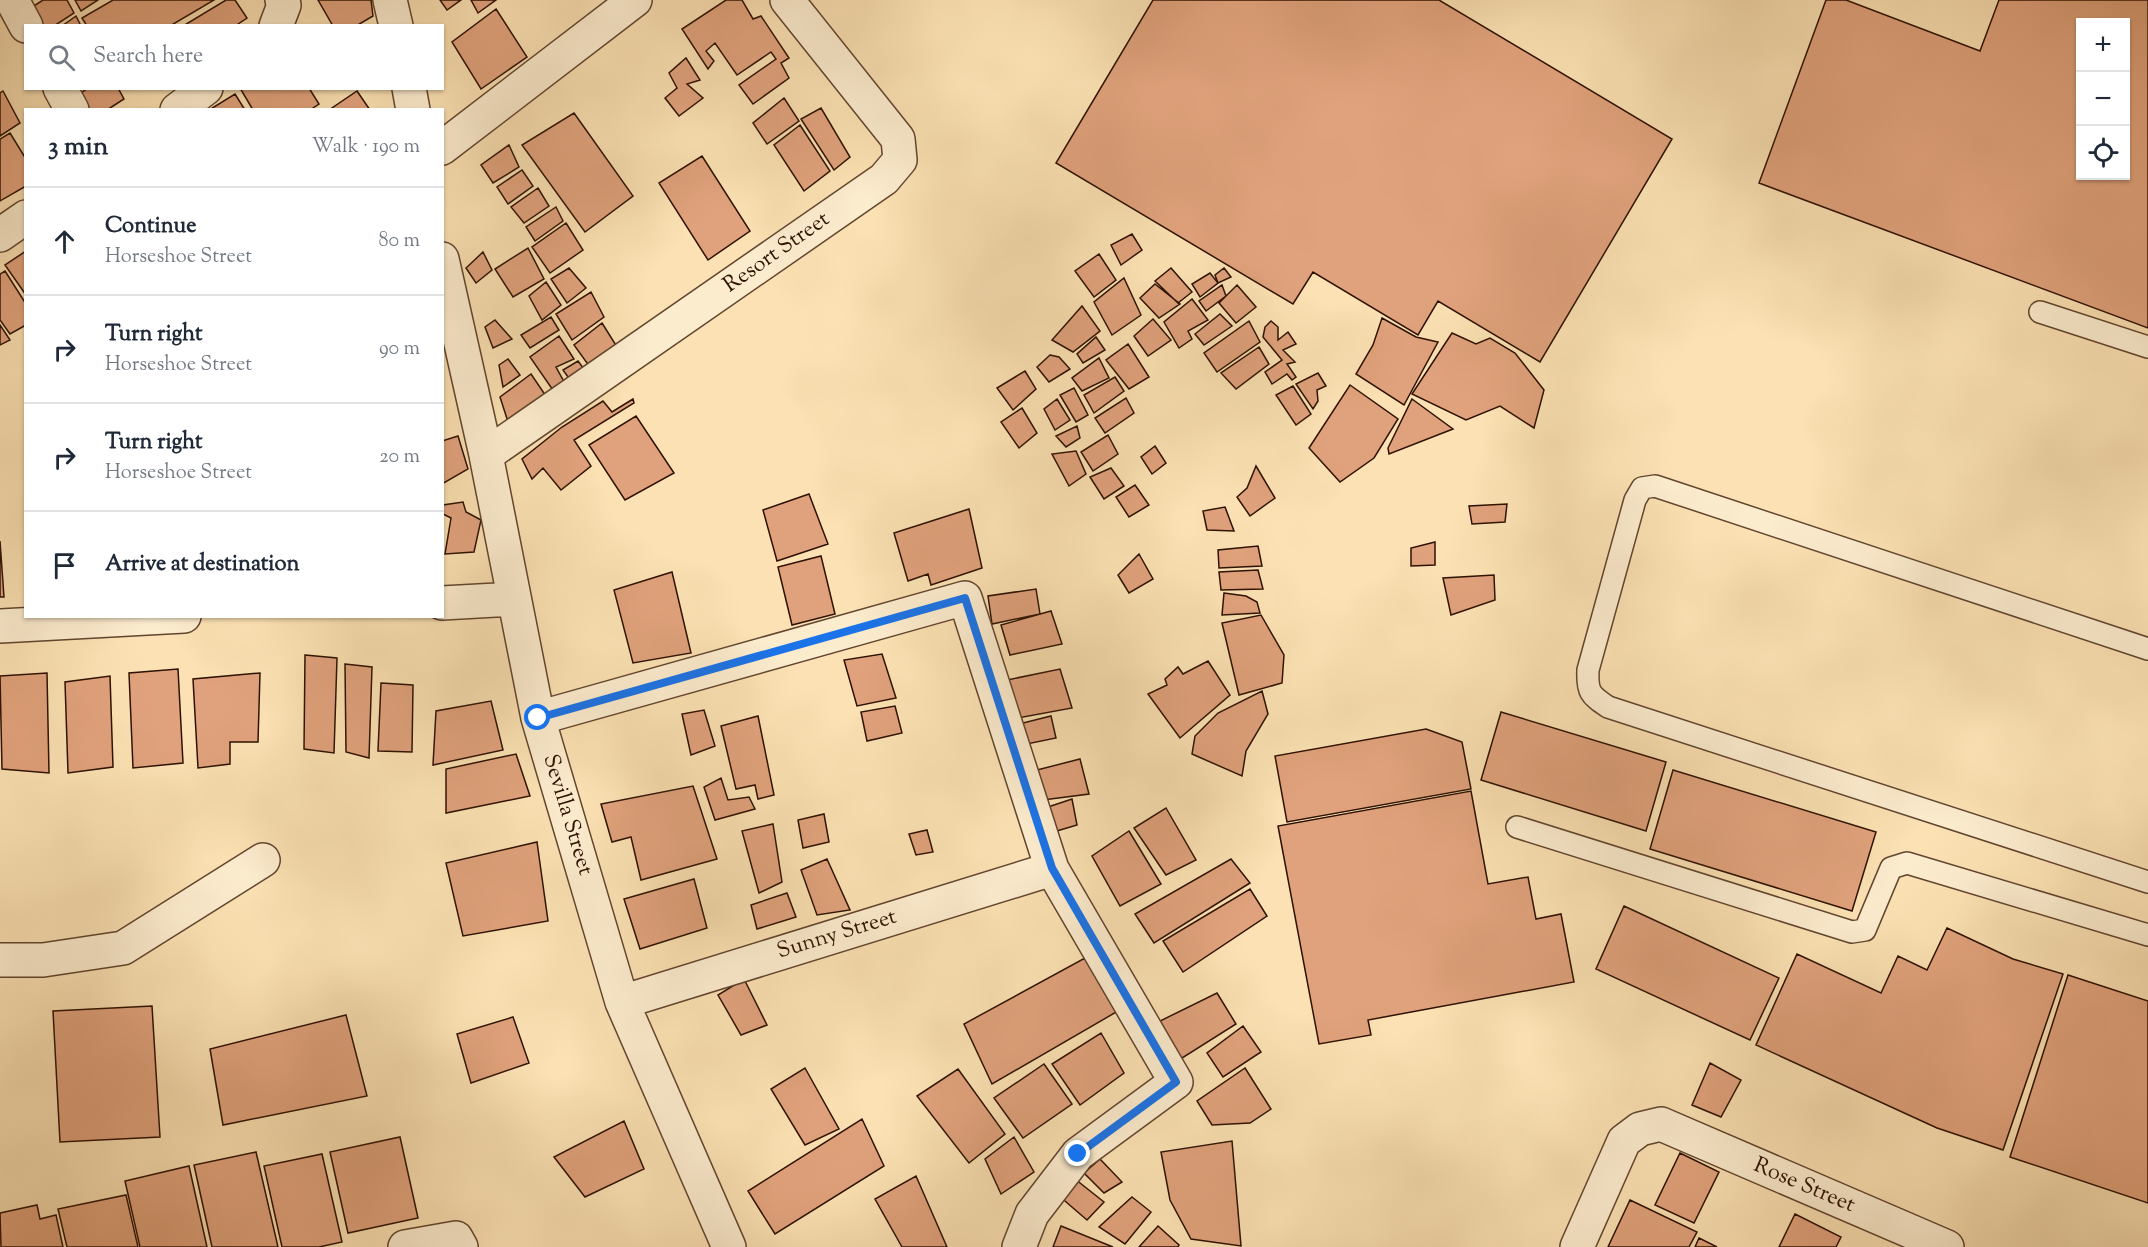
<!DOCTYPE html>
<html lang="en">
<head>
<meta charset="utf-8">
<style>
	body { margin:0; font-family:"Sorts Mill Goudy",serif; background:#f2f2f3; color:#1f2937 }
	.controls { position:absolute; right:18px; top:18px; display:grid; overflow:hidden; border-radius:0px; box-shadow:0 2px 4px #0004 }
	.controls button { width:54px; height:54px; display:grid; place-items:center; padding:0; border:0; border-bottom:2px solid #e0e1e3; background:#fff; color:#1f2937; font:30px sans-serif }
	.stop { position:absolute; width:18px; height:18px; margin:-14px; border:4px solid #1a73e8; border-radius:50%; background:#fff }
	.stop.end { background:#1a73e8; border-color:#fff; box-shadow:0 2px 6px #0008 }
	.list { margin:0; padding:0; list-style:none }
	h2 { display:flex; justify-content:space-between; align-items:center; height:78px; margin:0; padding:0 24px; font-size:26px }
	h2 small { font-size:20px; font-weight:400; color:#747a83 }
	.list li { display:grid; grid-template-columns:39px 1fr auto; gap:18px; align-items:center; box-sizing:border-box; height:108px; padding:0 24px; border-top:2px solid #e0e1e3 }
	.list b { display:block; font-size:22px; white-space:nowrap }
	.list p { margin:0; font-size:20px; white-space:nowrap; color:#747a83 }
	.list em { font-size:20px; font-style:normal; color:#747a83 }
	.icon { flex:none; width:33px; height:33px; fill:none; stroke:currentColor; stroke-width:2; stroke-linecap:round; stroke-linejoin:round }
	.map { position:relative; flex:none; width:2148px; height:1247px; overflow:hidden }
	.search { position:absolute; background:#fff; box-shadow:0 2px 4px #0004; left:24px; top:24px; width:420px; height:66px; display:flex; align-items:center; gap:15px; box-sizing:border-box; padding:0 21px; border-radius:0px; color:#747a83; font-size:22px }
	.panel { position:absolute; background:#fff; box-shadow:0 2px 4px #0004; left:24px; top:108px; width:420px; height:510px; border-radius:0px }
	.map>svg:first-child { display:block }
	.building { fill:#e0a27c; stroke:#2e1101; stroke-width:1.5; fill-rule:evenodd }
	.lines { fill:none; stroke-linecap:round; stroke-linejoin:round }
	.lane-casing { stroke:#61452e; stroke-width:24 }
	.street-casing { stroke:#61452e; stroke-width:36 }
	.lane { stroke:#fcecce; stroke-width:21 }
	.street { stroke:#fcecce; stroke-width:33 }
	.route { stroke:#1a73e8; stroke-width:8 }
	.labels { text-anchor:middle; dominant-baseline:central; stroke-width:5; stroke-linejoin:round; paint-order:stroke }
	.street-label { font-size:22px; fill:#2e1101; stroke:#fcecce }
</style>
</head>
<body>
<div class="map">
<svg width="2148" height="1247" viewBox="0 0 2148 1247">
	<rect width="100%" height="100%" fill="#fbe1b3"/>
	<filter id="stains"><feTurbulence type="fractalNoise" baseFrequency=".00333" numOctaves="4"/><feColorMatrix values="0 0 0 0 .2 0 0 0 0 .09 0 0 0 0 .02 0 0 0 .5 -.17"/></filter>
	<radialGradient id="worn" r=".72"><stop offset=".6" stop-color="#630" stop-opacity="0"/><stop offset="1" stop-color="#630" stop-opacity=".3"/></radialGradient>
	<path class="building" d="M43 0H67L74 13 54 26H31L23 13Z
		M75 0H98L81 11Z
		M113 0H214L170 26H87L82 18Z
		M226 0H235L247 18 235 26H183Z
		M318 0H371L373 16 356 26H333Z
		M440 0H461L447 10Z
		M471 0H496L478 13Z
		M726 0H742L753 19 761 16 789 58 781 63 789 78 753 104 739 85 776 59 771 52 737 75 715 43 706 51 714 61 708 69 682 29Z
		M1153 0H1439L1672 139 1540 362 1438 301 1418 335 1313 272 1293 304 1056 163Z
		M1826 0H1846L1980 51 1999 0H2148V328L1759 183ZM2080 22H2126V176H2080Z
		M496 9 527 57 481 89 452 42Z
		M76 16 81 26H62Z
		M686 58 700 80 687 84 703 98 679 116 665 98 677 88 669 73Z
		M88 88H118L124 99 107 110H80L73 99Z
		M240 88H309L319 104 310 110H253Z
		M3 91 20 123 0 136V93Z
		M357 91 370 110H329Z
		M235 94 245 110H209Z
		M784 98 799 121 767 144 753 123Z
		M821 108 850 157 834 170 801 119Z
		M574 113 633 196 585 232 522 145Z
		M800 125 830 171 804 191 774 145Z
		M10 133 26 159V186L0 201V139Z
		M509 145 519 167 493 183 481 165Z
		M702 156 750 231 708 260 659 183Z
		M522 170 533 186 508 204 497 187Z
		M538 188 549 206 524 223 511 207Z
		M556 207 563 221 535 241 526 227Z
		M566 223 583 250 550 273 532 247Z
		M1132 234 1142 250 1121 265 1111 245Z
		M528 248 544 279 513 297 495 269Z
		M26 251V295L5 265Z
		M483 252 492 270 476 283 466 268Z
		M1099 254 1116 280 1094 297 1075 271Z
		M569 268 586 288 567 303 551 279Z
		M1171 268 1192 292 1178 303 1155 281Z
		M1224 268 1231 277 1218 283 1215 275Z
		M5 271 26 304V325L10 334 0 320V274Z
		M1210 273 1218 283 1200 297 1192 284Z
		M1124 278 1141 315 1112 335 1094 302Z
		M546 282 561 305 542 320 529 296Z
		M1155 284 1180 304 1159 318 1140 298Z
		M1222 285 1226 296 1206 311 1199 301Z
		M1237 285 1256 307 1236 323 1219 303Z
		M591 292 604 317 572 340 556 314Z
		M1192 299 1208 320 1188 331 1192 339 1179 348 1164 322Z
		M1082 306 1100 331 1073 352 1052 340Z
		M1220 314 1232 326 1204 345 1195 334Z
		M551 317 559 330 530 348 521 335Z
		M1382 318 1416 337 1438 342 1404 405 1356 374 1373 345Z
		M1153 319 1171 340 1148 356 1134 336Z
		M495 320 512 339 493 348 485 327Z
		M1249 321 1260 342 1217 372 1204 353Z
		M1271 321 1278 327V340L1288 332 1296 344 1283 350 1295 362 1287 364 1296 377 1292 380 1287 374 1272 384 1265 372 1282 360 1263 337 1265 327Z
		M602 323 619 350 592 370 574 345Z
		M0 325 10 340 0 345Z
		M1452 333 1476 344 1490 338 1515 353 1544 390 1534 428 1500 406 1466 420 1412 394Z
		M559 336 574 359 556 367 568 389 557 396 530 357Z
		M1096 337 1105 350 1083 363 1077 354Z
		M1128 344 1149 377 1129 389 1106 360Z
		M1259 347 1269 364 1236 389 1221 373Z
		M1050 355 1059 357 1070 369 1049 382 1037 367Z
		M1099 358 1109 378 1082 391 1072 378Z
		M508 359 520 375 503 387 499 365Z
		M578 361 587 373 573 384 563 370Z
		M1025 371 1036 389 1013 410 997 388Z
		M1318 373 1326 386 1317 390 1318 401 1313 409 1296 384Z
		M531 374 548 399 510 428 500 397Z
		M1115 377 1124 391 1094 413 1084 395Z
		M1350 385 1398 419 1374 458 1340 482 1309 448Z
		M1293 386 1311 414 1296 425 1276 395Z
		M1074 388 1088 415 1076 422 1060 395Z
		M1126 398 1134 413 1105 433 1095 418Z
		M633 399 634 403 574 440 591 466 561 490 543 468 532 479 522 459 562 427 603 401 612 412Z
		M1057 399 1070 420 1055 430 1044 409Z
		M1412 399 1453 429 1389 454 1388 448Z
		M1022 408 1037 433 1019 448 1001 422Z
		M636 416 674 473 625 500 589 445Z
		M1077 426 1080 438 1066 447 1056 436Z
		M1108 435 1118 454 1093 471 1081 452Z
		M458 436 468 469 442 484V441Z
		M1155 446 1166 463 1152 474 1141 457Z
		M1076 451 1086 474 1069 486 1052 454Z
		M1256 466 1275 498 1250 516 1237 497 1247 488Z
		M1111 468 1124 486 1104 499 1090 477Z
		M1135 485 1149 505 1129 517 1116 497Z
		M809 494 828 544 777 561 763 510Z
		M463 502 466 512 481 520 474 552 445 554 451 518 443 514V505Z
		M1507 504 1505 522 1472 524 1469 506Z
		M1225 507 1234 531 1207 530 1203 511Z
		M969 509 982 568 931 585 928 574 908 581 894 533Z
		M0 541 4 597H0Z
		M1435 542V565L1411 566V548Z
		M1258 546 1262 566 1219 568 1218 550Z
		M1139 554 1153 579 1129 593 1118 575Z
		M821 556 835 614 792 625 778 567Z
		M1258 570 1263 589 1221 590 1219 572Z
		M672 572 691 653 633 663 614 590Z
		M1494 575 1495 600 1451 615 1443 578Z
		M1036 589 1040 614 992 624 988 596Z
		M1224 593 1246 596 1257 602 1260 613 1222 615Z
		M1051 611 1062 644 1010 655 1001 625Z
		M1261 615 1284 655 1282 683 1239 695 1222 623Z
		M882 654 896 698 857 706 844 660Z
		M305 655 337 658 334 753 304 749Z
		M1208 661 1230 695 1180 738 1148 694 1167 685 1165 679 1178 667 1183 674Z
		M345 664 372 667 369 758 346 752Z
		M178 669 183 763 133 768 129 673Z
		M1060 669 1072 708 1018 718 1007 680Z
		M47 673 49 773 2 769 0 676Z
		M260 673 258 742H230V764L198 768 193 679Z
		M110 676 113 767 68 773 65 682Z
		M381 683 413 685 412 752 378 751Z
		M1262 691 1268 714 1246 751 1242 776 1192 754 1195 736 1218 713Z
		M491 701 503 750 433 765 436 711Z
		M895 706 902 733 867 741 861 712Z
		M704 710 715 746 691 755 682 714Z
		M1501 712 1666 762 1646 831 1481 780Z
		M758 716 774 795 758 799 755 785 736 789 721 726Z
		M1051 716 1056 738 1022 745 1015 725Z
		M1426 729 1462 742 1471 789 1287 822 1275 756Z
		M516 754 530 796 446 813V769Z
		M1080 759 1089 794 1043 800 1033 771Z
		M1673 770 1876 832 1852 911 1650 849Z
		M721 778 728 800 749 797 755 809 715 820 704 787Z
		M693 786 717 859 641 880 631 837 612 842 601 804Z
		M1471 791 1488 884 1528 877 1536 919 1561 914 1574 982 1368 1020 1371 1035 1319 1044 1278 826Z
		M1072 799 1077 825 1050 833 1042 809Z
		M1166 808 1196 860 1166 875 1134 828Z
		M824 814 829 842 803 848 798 820Z
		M773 824 782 882 759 893 742 831Z
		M927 830 933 852 916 855 909 834Z
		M1129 831 1161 884 1120 906 1092 856Z
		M537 842 548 921 463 936 446 863Z
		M827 859 850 910 817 915 801 870Z
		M1231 859 1250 883 1154 943 1135 914Z
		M694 879 707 928 640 949 624 899Z
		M1250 889 1267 916 1183 972 1163 941Z
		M787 893 796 917 757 929 751 905Z
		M1624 906 1779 978 1750 1040 1596 969Z
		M1947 928 2013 959 2063 974 2003 1150 1937 1128 1756 1045 1797 954 1881 993 1898 956 1927 970Z
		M1085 958 1118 1011 992 1084 964 1024Z
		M2068 975 2148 1001V1203L2010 1157Z
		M744 979 767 1025 741 1035 718 995Z
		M1217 993 1236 1024 1179 1060 1154 1024Z
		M152 1006 160 1137 60 1142 53 1011Z
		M346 1015 367 1096 223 1125 210 1049Z
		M513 1017 529 1063 471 1083 457 1034Z
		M1243 1026 1261 1052 1223 1077 1207 1053Z
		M1101 1033 1124 1073 1080 1105 1052 1064Z
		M1710 1063 1741 1080 1721 1117 1692 1105Z
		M1044 1064 1072 1104 1023 1138 994 1098Z
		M805 1068 839 1129 805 1145 771 1089Z
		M1245 1068 1271 1109 1250 1123 1212 1125 1197 1101Z
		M958 1069 1005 1134 969 1163 917 1096Z
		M862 1119 884 1166 775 1234 748 1191Z
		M624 1121 644 1169 585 1197 554 1157Z
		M400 1137 418 1218 348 1233 330 1152Z
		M1014 1137 1034 1172 1001 1194 985 1159Z
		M1232 1141 1241 1246 1191 1239 1170 1200 1161 1152Z
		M256 1152 278 1247H212L194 1165Z
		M1680 1153 1719 1172 1694 1223 1655 1205Z
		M322 1154 342 1242 319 1247H282L264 1166Z
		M1100 1159 1122 1182 1104 1193 1084 1173Z
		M189 1166 207 1247H140L125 1181Z
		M916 1176 947 1247H902L875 1199Z
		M1075 1179 1104 1202 1087 1220 1058 1195Z
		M126 1195 138 1247H67L58 1209Z
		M1132 1197 1151 1212 1125 1244 1099 1227Z
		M1630 1200 1697 1232 1689 1247H1608Z
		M37 1205 40 1219 56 1215 63 1247H1L0 1213Z
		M1795 1214 1841 1237 1836 1247H1779Z
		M1061 1226 1113 1247H1053Z
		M1158 1226 1179 1245 1178 1247H1139Z
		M1699 1238 1717 1247H1695Z"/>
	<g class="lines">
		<defs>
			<path id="lane" d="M2040 312 2148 347
				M2148 649 1655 486 1642 488 1635 500 1588 670C1587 692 1590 695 1608 707L2148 882
				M1517 827 1852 932 1865 930 1891 868 1907 863 2148 935"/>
			<path id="street" d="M12 0 26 26
				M390 0 396 26
				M276 26 284 5 282 0
				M60 88 72 110
				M409 88 413 110
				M177 110 206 88
				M442 148 635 0
				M0 235 26 217
				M442 259 486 455 538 718 622 1002 729 1247
				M486 455 884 179 900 160 898 139 787 0
				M442 603 513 599
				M0 626 184 616
				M538 718 965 598 1052 869 1176 1082 1078 1154 1032 1214 1019 1247
				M0 960H43L123 948 263 860
				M622 1002 1052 869
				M405 1247 456 1238 461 1247
				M1577 1247 1624 1141 1640 1129 1661 1124 1947 1247"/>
		</defs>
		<use href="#lane" class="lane-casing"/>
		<use href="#street" class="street-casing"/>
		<use href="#lane" class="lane"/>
		<use href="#street" class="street"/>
	</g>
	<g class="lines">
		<path class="route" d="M538 718 965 598 1052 868 1176 1082 1078 1154"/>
	</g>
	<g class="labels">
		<g class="street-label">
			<text transform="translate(777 253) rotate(-35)">Resort Street</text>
			<text transform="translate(567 815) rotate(73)">Sevilla Street</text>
			<text transform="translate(837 935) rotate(-17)">Sunny Street</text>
			<text transform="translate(1804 1186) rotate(23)">Rose Street</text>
		</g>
	</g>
	<rect width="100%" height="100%" filter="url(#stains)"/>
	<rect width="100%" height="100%" fill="url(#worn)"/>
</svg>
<div class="controls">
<button>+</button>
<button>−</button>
<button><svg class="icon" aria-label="locate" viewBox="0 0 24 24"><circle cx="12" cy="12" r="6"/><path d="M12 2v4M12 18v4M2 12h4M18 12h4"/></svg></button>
</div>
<div class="stop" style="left:538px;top:718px"></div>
<div class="stop end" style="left:1078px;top:1154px"></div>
<div class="search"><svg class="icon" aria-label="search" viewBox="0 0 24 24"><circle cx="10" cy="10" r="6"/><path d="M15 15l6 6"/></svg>Search here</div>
<section class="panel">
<h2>3 min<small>Walk · 190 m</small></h2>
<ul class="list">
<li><svg class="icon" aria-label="ahead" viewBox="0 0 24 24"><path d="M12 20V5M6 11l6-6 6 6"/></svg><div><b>Continue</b><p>Horseshoe Street</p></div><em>80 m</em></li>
<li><svg class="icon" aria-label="right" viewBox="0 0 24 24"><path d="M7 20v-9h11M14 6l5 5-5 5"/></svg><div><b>Turn right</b><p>Horseshoe Street</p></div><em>90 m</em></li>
<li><svg class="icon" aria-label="right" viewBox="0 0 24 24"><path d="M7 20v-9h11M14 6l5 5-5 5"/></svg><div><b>Turn right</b><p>Horseshoe Street</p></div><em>20 m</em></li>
<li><svg class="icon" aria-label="arrive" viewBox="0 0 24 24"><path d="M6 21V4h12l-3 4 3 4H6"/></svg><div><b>Arrive at destination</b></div></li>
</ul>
</section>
</div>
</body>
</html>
